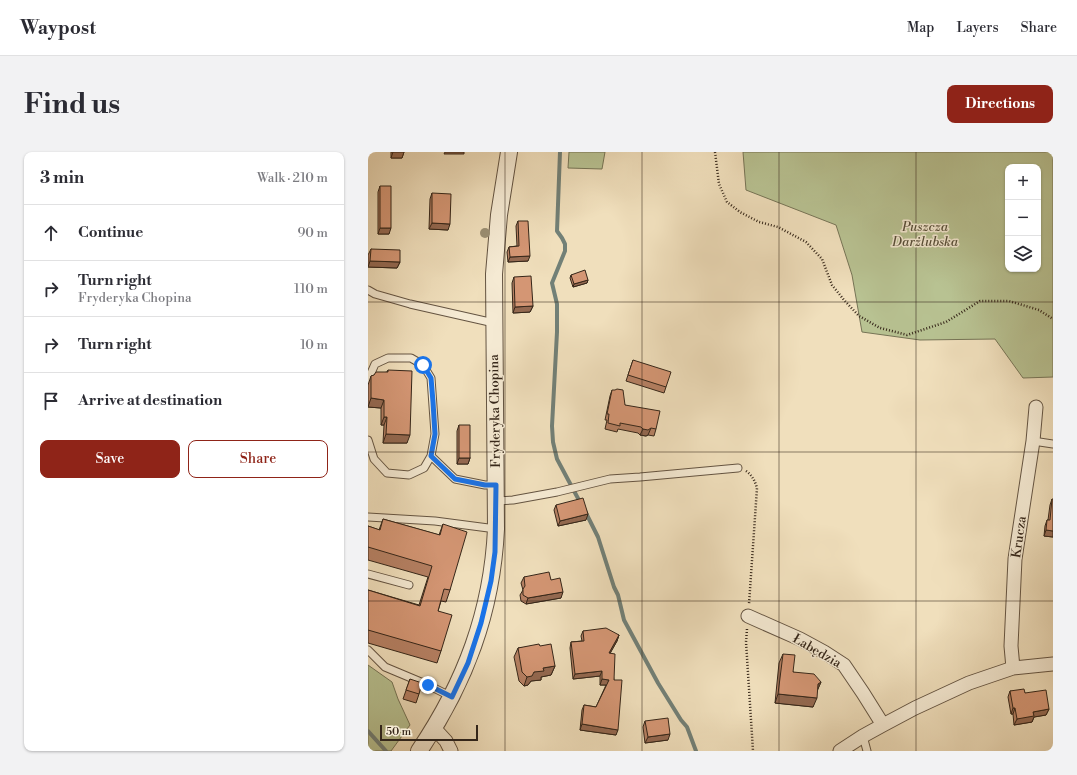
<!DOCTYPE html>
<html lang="en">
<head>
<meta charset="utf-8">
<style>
	body { margin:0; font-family:"Libre Bodoni",serif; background:#f2f2f3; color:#2b2b33 }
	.controls { position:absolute; right:12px; top:12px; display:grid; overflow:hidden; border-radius:8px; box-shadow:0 1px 3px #0004 }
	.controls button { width:36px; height:36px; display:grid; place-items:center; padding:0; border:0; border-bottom:1px solid #e1e1e2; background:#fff; color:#2b2b33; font:20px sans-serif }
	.scale { position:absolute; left:12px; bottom:10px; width:98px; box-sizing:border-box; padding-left:4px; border:2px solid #352619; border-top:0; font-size:11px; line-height:14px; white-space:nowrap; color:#352619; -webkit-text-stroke:3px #f5ead3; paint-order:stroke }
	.stop { position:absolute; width:12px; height:12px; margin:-9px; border:3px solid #1a73e8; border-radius:50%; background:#fff }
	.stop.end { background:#1a73e8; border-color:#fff; box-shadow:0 1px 4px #0008 }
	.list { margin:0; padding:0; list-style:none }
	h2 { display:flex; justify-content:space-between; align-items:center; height:52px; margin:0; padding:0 16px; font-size:17px }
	h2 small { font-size:13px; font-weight:400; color:#7c7c81 }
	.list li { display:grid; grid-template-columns:26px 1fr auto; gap:12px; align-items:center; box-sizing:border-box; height:56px; padding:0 16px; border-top:1px solid #e1e1e2 }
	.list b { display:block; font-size:15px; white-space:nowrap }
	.list p { margin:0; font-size:13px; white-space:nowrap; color:#7c7c81 }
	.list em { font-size:13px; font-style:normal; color:#7c7c81 }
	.actions { display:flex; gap:8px; padding:12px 16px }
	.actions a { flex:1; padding:9px 0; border:1px solid #8f2418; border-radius:8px; text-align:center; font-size:14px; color:#8f2418 }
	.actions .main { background:#8f2418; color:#fff }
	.icon { flex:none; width:22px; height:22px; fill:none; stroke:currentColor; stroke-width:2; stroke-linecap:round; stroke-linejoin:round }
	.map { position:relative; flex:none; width:685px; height:599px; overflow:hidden; border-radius:8px }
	header { display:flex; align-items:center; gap:24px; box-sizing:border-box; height:56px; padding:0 20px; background:#fff; border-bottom:1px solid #e1e1e2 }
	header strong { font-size:19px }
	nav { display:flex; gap:22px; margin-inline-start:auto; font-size:14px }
	.intro { display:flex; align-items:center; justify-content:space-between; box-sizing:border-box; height:96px; padding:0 24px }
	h1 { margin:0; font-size:28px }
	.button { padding:10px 18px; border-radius:8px; background:#8f2418; color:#fff; font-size:14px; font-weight:700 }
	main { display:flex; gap:24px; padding:0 24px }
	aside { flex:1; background:#fff; border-radius:8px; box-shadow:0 1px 3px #0004 }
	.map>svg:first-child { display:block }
	.green { fill:#b8c292; stroke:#767456; fill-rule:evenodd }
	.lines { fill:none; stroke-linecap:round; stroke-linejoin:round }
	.stream { stroke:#728077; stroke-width:4 }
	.service-casing { stroke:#645442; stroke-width:9 }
	.minor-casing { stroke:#645442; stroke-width:15 }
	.tertiary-casing { stroke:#645442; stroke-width:18 }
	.path { stroke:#352619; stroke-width:2.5; stroke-dasharray:1 2; stroke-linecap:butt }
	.service { stroke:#f5ead3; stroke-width:7 }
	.minor { stroke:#f5ead3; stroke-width:13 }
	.tertiary { stroke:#f5ead3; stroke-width:16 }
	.tree { fill:#9b8f73 }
	.wall { fill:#b68164; stroke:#352619 }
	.shaded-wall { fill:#946951; stroke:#352619 }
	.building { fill:#d49674; stroke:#352619 }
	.route { stroke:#1a73e8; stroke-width:5 }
	.grid { fill:none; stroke:#352619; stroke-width:1; stroke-opacity:0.55 }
	.labels { text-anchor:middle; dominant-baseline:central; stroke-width:3; stroke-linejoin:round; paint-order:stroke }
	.park-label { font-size:13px; font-style:italic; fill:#564d37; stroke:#f5ead3 }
	.street-label { font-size:13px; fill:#352619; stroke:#f5ead3 }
</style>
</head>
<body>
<header>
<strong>Waypost</strong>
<nav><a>Map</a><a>Layers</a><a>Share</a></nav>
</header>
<div class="intro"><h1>Find us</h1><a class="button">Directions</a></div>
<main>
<aside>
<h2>3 min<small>Walk · 210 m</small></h2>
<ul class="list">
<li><svg class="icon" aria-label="ahead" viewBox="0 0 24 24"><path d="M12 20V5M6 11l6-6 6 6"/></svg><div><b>Continue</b></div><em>90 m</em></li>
<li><svg class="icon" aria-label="right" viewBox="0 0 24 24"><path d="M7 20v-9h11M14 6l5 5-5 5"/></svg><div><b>Turn right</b><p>Fryderyka Chopina</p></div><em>110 m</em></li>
<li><svg class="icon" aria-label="right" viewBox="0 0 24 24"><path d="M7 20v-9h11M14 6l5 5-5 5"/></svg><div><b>Turn right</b></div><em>10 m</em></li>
<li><svg class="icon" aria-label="arrive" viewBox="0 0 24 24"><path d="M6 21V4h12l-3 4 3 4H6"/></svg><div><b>Arrive at destination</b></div></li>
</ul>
<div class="actions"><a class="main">Save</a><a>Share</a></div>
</aside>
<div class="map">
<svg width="685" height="599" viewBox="0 0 685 599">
	<rect width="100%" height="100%" fill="#f0dfbc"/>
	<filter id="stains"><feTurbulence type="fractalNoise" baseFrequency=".005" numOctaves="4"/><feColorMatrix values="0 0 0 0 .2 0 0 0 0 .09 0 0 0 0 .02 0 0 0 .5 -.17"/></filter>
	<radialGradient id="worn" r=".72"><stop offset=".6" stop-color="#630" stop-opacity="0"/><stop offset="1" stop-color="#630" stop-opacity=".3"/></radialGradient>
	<path class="green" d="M201 0H237L234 17 200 16Z
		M375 0H685V225L655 226 627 187 552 188 494 180 484 123 468 73 378 38ZM640 15H670V117H640Z
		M0 513 24 530 30 547 42 573 23 599H0Z"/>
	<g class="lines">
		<path class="stream" d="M192 0 189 79 194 86 197 92V99L184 131 189 152V180L184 274 185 290 189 307 213 352
			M217 359 230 385 246 435 250 443 256 468 290 531 313 568 319 575 328 599
			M0 579 18 599"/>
		<defs>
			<path id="service" d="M0 138 7 142 42 152 126 171
				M0 228 7 212 20 206H43L55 213 63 226 67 282 63 304 56 316 41 323 19 321 6 307 0 288
				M665 289 685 292
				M63 304 87 327 117 333H128
				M128 349 145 348 189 340 242 327 272 325 370 316
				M0 365 67 369 128 377
				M0 422 41 433
				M0 498 17 515 60 533 84 545
				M495 584 499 599"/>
			<path id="minor" d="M380 464 432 487 456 500 476 513 495 541 515 573
				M645 516 643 494 647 407 665 289 668 255
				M66 576 78 589 83 599
				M472 599 495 584 515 573 547 556 601 531 645 516 685 512"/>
			<path id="tertiary" d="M51 599C97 531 124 460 128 377L126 122 131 63 141 0"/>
		</defs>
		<use href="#service" class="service-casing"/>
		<use href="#minor" class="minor-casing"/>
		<use href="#tertiary" class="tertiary-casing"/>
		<path class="path" d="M347 0 351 32 359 50 372 60 391 70 410 75 438 90 454 107 464 133 476 148 491 164 512 176 539 183 578 170 612 149H641L671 158 685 167
			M378 319C384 323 387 329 389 336L381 452
			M379 477 378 490 385 599"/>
		<use href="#service" class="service"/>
		<use href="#minor" class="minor"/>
		<use href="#tertiary" class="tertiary"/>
	</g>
	<circle class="tree" cx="117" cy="81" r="5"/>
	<path class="wall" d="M23 0H36L34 6H23Z
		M12 34 21 82H10V40Z
		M64 41 80 78 61 77 62 47Z
		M150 69 160 109 140 110 139 100 141 95 149 94 148 74Z
		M3 97 32 110 29 116 0 115V103Z
		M203 123 220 128 219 131 205 135 202 126Z
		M146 125 165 154 162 160 145 161 144 131Z
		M265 208 298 235 296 241 258 229Z
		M20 218 39 291H15L16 273H13V256L0 255V233L3 224 19 220Z
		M244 238 257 253 288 277 286 284 280 283 278 284 272 283 270 281 250 277 249 280 237 277 239 268H237L242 244Z
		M91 273 102 306 100 312H89V279Z
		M684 347 685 385 676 384 677 374 679 368H680L682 353Z
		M188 353 218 368 190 374 186 358Z
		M15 367 71 383 75 372 82 438 78 450 73 449 70 459 73 499 69 511 0 491V438L51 453 60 425 0 408V374L11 378Z
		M156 425 183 428 193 446 158 452 153 449 152 443 155 438 153 431Z
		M215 479 251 483 249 489 242 501 246 528 248 583 212 578 214 558 216 553 228 555 238 533H232V524L205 527 202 496 203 490 214 489 213 484Z
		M172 494 187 514 183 523 173 525V528L163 529 160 533 156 534 151 529 146 505 150 496Z
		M415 502 425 520 453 530 449 539 445 555 407 551 411 511Z
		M42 527 51 542 48 551 35 547Z
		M642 539 657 541 681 557 678 563 666 565 664 570 646 573 645 562H643L640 545Z
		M277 569 300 588 277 591 275 575Z"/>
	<path class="shaded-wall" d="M25 0H36L34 6H23Z
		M77 0H96V2H76Z
		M64 71 82 72 80 78 61 77Z
		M12 76H23L21 82H10Z
		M162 104 160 109 140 110 142 105Z
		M2 109 32 110 29 116 0 115Z
		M220 128 219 131 205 135 206 132Z
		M165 154 162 160 145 161 147 155Z
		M3 246 16 248 13 256 0 255Z
		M16 265H19L16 273H13Z
		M283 276 280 283 278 284 272 283 275 277Z
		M18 282 42 283 39 291H15Z
		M91 306H102L100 312H89Z
		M220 362 218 368 190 374 192 369Z
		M678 378 685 379V385L676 384Z
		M195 440 193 446 158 452 160 446Z
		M251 483 249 489 239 507 241 501Z
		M187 514 183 523 173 525V528L163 529 160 533 156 534 159 525 166 520 175 516Z
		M234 519 232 524 205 527 207 522Z
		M234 527 241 528 239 533H232Z
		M453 530 449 539 450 532Z
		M410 542 449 546 445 555 407 551Z
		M645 556H647L645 562H643Z
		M681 557 678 563 666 565 664 570 646 573 649 567 665 560Z
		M214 572 250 578 248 583 212 578Z
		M302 582 300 588 277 591 280 585Z"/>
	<path class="building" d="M12 34H23V76H12Z
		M64 41 83 42 82 72 64 71Z
		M150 69H160L162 104 142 105 141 95 151 94Z
		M3 97 32 98V110L2 109Z
		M217 118 220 128 206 132 203 123Z
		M163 124 165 154 147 155 146 125Z
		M265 208 303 220 298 235 260 223Z
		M20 218 44 219 42 283 18 282 19 265H16V248L3 246V224L6 223 8 220H20Z
		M249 237 255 238 257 253 292 259 288 277 283 276 280 278 275 277 273 275 252 271V274L240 271 241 262H239L244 238H247Z
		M91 273H102V306H91Z
		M215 346 220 362 192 369 188 353Z
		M684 347H685V379L678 378 679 368H682Z
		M15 367 72 383 75 372 99 380 82 438 76 437 70 459 84 463 73 499 0 478V438L52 454 64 414 0 395V374L12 378Z
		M181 420 183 428 192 426 195 440 160 446 155 443V437L157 434 156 425Z
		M238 476 251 483 241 501 247 502 246 528H254L250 578 214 572 216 553 228 555 241 528 234 527V519L207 522 203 490 216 489 215 479Z
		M171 492 172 494 183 492 187 514 175 516 176 519 166 520 164 524 159 525 154 520 150 496Z
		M415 502 427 503 425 520 446 522 453 530 450 532 449 546 410 542Z
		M42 527 54 531 51 542 38 538Z
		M656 537 657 541 678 538 681 557 665 560 666 564 649 567 647 556H645L642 539Z
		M300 566 302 582 280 585 277 569Z"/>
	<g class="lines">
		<path class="route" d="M55 213 63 226 65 250 67 282 63 304 87 327 117 333H128L127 400 123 429 113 471 100 511 84 545 60 533"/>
	</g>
	<path class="grid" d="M137 0V599M274 0V599M411 0V599M548 0V599M0 150H685M0 300H685M0 449H685"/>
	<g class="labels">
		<g class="park-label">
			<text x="557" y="75">Puszcza<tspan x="557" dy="15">Darżlubska</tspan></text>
		</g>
		<g class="street-label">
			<text transform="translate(127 259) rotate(-91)">Fryderyka Chopina</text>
			<text transform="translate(651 385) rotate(-82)">Krucza</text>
			<text transform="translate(449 499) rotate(30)">Łabędzia</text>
		</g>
	</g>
	<rect width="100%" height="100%" filter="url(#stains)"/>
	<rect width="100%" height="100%" fill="url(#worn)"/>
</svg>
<div class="controls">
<button>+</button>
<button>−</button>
<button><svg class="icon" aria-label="layers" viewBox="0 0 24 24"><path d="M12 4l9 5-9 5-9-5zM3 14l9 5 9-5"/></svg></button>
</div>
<div class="scale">50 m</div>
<div class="stop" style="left:55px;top:213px"></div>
<div class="stop end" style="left:60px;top:533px"></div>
</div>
</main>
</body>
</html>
